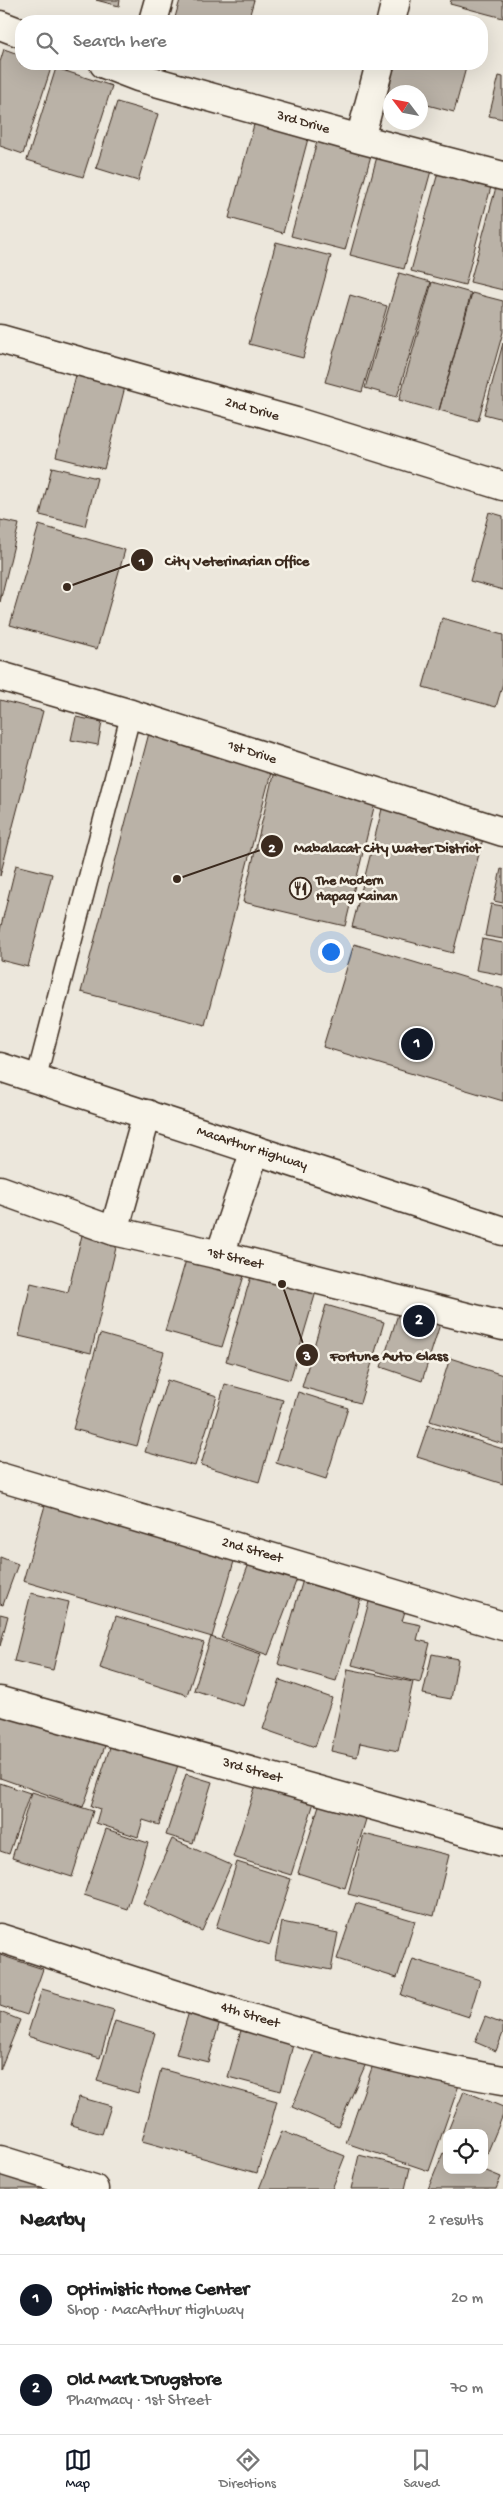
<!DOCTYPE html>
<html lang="en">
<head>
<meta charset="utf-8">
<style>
	body { margin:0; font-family:"Gochi Hand",sans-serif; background:#f2f2f2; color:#222 }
	.controls { position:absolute; right:15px; bottom:15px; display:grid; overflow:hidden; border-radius:10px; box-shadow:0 5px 20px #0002 }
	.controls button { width:45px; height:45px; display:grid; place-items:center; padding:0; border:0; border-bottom:1px solid #e0e0e0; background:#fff; color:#222; font:25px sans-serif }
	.compass { position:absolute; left:383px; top:85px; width:45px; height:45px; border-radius:50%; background:#fff; box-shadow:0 5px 20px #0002; rotate:302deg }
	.you { position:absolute; left:330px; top:951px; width:18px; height:18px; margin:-12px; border:4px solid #fff; border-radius:50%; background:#1a73e8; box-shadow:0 0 0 8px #1a73e833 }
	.badge { display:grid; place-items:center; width:32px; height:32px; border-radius:50%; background:#111827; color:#fff; font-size:16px; font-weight:700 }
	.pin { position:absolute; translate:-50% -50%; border:2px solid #fff; box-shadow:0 1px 5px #0006 }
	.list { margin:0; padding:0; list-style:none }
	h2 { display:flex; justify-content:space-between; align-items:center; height:65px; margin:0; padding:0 20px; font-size:21px }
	h2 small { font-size:16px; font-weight:400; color:#767676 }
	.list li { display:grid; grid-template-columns:32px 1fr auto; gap:15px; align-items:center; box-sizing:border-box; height:90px; padding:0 20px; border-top:1px solid #e0e0e0 }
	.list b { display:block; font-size:19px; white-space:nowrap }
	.list p { margin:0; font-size:16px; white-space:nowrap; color:#767676 }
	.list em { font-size:16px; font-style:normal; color:#767676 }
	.icon { flex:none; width:28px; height:28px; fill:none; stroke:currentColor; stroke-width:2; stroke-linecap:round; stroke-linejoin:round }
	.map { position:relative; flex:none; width:503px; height:2189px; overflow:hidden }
	.search { position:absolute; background:#fff; box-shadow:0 5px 20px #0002; left:15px; right:15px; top:15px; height:55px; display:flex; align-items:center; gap:12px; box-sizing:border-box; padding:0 18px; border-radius:20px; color:#767676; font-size:19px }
	.sheet { height:245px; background:#fff }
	nav { display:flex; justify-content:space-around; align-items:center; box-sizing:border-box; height:70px; border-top:1px solid #e0e0e0; background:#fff; font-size:14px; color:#767676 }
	nav a { display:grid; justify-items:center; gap:2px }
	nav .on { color:#111827 }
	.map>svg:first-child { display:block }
	.building { fill:#bab2a7; stroke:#3b2a1e }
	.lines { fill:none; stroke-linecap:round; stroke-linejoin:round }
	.lane-casing { stroke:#3b2a1e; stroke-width:22 }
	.street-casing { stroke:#3b2a1e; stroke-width:31 }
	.highway-casing { stroke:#3b2a1e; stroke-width:31 }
	.lane { stroke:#f7f3e8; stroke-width:19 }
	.street { stroke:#f7f3e8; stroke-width:28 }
	.highway { stroke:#f7f3e8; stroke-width:28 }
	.labels { text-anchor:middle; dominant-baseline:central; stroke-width:5; stroke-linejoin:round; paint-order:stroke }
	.street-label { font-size:14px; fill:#3b2a1e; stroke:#f7f3e8 }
	.poi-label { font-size:14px; font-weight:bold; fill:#3b2a1e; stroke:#f7f3e8; text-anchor:start }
	.leader { fill:none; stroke:#3b2a1e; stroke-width:2 }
	.callout-dot { fill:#3b2a1e; stroke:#f7f3e8; stroke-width:2 }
	.mark-label { font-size:15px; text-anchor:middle; font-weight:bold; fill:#fff }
	.callout-label { font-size:15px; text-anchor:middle; font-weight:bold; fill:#3b2a1e; stroke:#f7f3e8; stroke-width:5; stroke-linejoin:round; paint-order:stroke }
</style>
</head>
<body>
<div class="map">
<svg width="503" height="2189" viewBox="0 0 503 2189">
	<rect width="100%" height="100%" fill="#ece7dc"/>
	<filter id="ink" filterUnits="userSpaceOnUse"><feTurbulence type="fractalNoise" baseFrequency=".02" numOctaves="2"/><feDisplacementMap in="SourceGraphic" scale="10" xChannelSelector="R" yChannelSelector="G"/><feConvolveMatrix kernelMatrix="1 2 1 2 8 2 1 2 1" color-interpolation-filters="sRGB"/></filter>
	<g filter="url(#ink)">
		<path class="building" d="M96 0H120L119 6Z
			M180 0H254L248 21H174Z
			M451 0H503V18L450 4Z
			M4 49 21 55V64L52 65 23 154 0 146V62Z
			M393 64H467L454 112 420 103V92L385 94Z
			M56 68 112 86 83 177 27 160Z
			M499 76 503 77V119L489 116Z
			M117 102 158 114 138 181 96 168Z
			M256 117 310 131 283 233 229 218Z
			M319 134 373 148 345 250 291 236Z
			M378 153 432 167 404 269 350 255Z
			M439 169 492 183 465 285 411 271Z
			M498 180 503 181V290L470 282Z
			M276 242 331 256 303 358 249 344Z
			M399 273 431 282 397 397 365 388Z
			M432 282 471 293 439 411 399 400Z
			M472 293 503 301V332L478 421 439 410Z
			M350 295 387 306 362 392 325 382Z
			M503 343V419L484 414Z
			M78 367 127 379 104 469 56 457Z
			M52 467 97 478 85 526 40 515Z
			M489 512 503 516V590L470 581Z
			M0 520 19 524 0 602Z
			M39 525 125 550 97 649 10 625Z
			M442 618 503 635V683L496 707 423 687Z
			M0 700 43 711 0 876Z
			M76 717 102 722 98 745 71 740Z
			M149 733 273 765 205 1025 81 992Z
			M274 771 377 795 345 926 243 902Z
			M383 805 485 831 453 953 352 927Z
			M16 865 52 874 28 967 0 960V930Z
			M501 869 503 870V903L494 901Z
			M491 904 503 906V939L485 936Z
			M482 939 503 943V975L476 970Z
			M354 944 503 989V1101L323 1047Z
			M84 1227 119 1235 91 1353 19 1336 31 1283 68 1292Z
			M189 1250 247 1266 222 1347 165 1331Z
			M254 1266 318 1285 290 1380 226 1361Z
			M326 1305 384 1322 360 1403 302 1387Z
			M400 1308 441 1321 422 1381 381 1367Z
			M100 1334 164 1352 137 1446 73 1429Z
			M450 1358 503 1375V1444L430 1421Z
			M167 1380 217 1396 195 1466 145 1452Z
			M225 1384 283 1400 259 1482 201 1465Z
			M298 1392 348 1408 326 1479 276 1463Z
			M428 1425 503 1449V1484L417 1457Z
			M48 1495 237 1551 212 1637 23 1581Z
			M253 1553 300 1571 268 1655 221 1638Z
			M0 1557 18 1564 3 1605 0 1604Z
			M305 1573 363 1591 336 1681 278 1664Z
			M31 1593 69 1602 53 1670 14 1661Z
			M370 1598 406 1608 402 1621 421 1625 417 1640 430 1643 420 1683 352 1665Z
			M0 1614 8 1616 0 1646Z
			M116 1616 204 1643 187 1695 100 1668Z
			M211 1637 261 1654 243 1706 194 1690Z
			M432 1654 458 1659 451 1699 423 1694Z
			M348 1669 413 1682 398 1751 360 1743 357 1757 331 1751Z
			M280 1680 332 1698 315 1747 263 1729Z
			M0 1706 106 1743 83 1807 0 1778Z
			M111 1744 178 1765 159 1825 143 1820 138 1837 96 1823 100 1809 91 1806Z
			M186 1774 212 1782 193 1843 166 1835Z
			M259 1775 317 1793 291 1875 233 1857Z
			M0 1783 30 1793 9 1854 0 1851Z
			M32 1792 93 1811 72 1877 12 1858Z
			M320 1802 367 1816 345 1888 298 1873Z
			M106 1829 148 1843 127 1909 84 1895Z
			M364 1834 449 1855 434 1916 348 1894Z
			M172 1839 231 1865 202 1931 143 1904Z
			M237 1862 291 1879 270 1945 216 1928Z
			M356 1903 415 1921 397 1978 337 1959Z
			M282 1922 338 1933 331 1970 275 1959Z
			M0 1955 43 1969 27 2015 0 2006Z
			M413 1959 480 1980 469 2017 401 1995Z
			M42 1989 114 2010 100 2058 27 2036Z
			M192 2002 223 2011 208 2062 176 2054Z
			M0 2012 20 2020 0 2070Z
			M485 2017 503 2024V2033L496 2051 475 2042Z
			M115 2021 155 2033 138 2093 97 2081Z
			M243 2023 295 2037 281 2091 228 2077Z
			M321 2039 368 2059 338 2127 292 2107Z
			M376 2056 459 2085 429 2171 346 2143Z
			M161 2069 277 2101 257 2173 142 2141Z
			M464 2091 503 2107V2115L484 2161V2133H447Z
			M79 2097 111 2106 102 2134 71 2125Z
			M282 2131 345 2156 332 2189H259Z
			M443 2153 447 2155V2170H484L501 2177 496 2189H428Z
			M359 2155 410 2168 405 2189H351Z
			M0 2163 49 2189H0Z"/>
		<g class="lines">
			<defs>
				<path id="lane" d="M36 1079 131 714"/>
				<path id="street" d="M153 21 159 0
					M391 21 396 0
					M0 25 21 33
					M104 64 138 77 360 139 503 176
					M360 139 380 64
					M0 339 296 422 503 486
					M0 676 131 714 503 832
					M0 1190 114 1231 220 1255 503 1326
					M114 1231 147 1114
					M220 1255 255 1150
					M0 1477 503 1626
					M0 1701 503 1842
					M0 1938C166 1990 331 2051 503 2080
					M0 2160 94 2189"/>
				<path id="highway" d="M0 1067 503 1231"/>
			</defs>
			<use href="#lane" class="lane-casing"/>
			<use href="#street" class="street-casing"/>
			<use href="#highway" class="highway-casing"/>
			<use href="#lane" class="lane"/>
			<use href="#street" class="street"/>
			<use href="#highway" class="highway"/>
		</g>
	</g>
	<defs>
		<symbol id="restaurant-ring" viewBox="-11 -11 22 22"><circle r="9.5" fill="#f7f3e8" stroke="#3b2a1e" stroke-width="1.5"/><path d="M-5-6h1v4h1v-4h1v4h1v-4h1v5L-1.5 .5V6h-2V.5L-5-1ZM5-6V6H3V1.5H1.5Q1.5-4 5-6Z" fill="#3b2a1e"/></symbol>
	</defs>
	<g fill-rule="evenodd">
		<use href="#restaurant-ring" x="288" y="876" width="25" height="25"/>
	</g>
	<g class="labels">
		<g class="street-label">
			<text transform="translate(303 123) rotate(16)">3rd Drive</text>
			<text transform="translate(252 410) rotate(16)">2nd Drive</text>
			<text transform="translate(252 753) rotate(18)">1st Drive</text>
			<text transform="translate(252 1149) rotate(18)">MacArthur Highway</text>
			<text transform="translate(235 1259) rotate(14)">1st Street</text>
			<text transform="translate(252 1551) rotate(16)">2nd Street</text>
			<text transform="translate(252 1771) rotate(16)">3rd Street</text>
			<text transform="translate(250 2016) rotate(17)">4th Street</text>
		</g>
		<g class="poi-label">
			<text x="316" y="881">The Modern<tspan x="316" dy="16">Hapag Kainan</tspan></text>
		</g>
	</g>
	<path class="leader" d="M67 587L142 560M177 879L272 846M282 1284L307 1355"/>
	<g class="callout-dot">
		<circle cx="67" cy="587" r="5"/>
		<circle cx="177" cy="879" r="5"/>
		<circle cx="282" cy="1284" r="5"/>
		<circle cx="142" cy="560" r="12"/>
		<circle cx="272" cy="846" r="12"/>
		<circle cx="307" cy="1355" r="12"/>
	</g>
	<g class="mark-label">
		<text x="142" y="565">1</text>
		<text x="272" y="852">2</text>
		<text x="307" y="1360">3</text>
	</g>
	<g class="callout-label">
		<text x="237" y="565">City Veterinarian Office</text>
		<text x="387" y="852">Mabalacat City Water District</text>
		<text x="389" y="1360">Fortune Auto Glass</text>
	</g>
</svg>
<div class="controls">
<button><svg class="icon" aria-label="locate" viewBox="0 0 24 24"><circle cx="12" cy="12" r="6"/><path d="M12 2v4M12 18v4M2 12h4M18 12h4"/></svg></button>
</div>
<svg class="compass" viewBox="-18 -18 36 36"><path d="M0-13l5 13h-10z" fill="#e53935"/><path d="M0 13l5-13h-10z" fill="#767676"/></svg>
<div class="you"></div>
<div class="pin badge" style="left:417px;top:1044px">1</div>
<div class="pin badge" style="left:419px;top:1321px">2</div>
<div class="search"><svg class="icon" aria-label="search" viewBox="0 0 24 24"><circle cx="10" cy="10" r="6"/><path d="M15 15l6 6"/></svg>Search here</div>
</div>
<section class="sheet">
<h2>Nearby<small>2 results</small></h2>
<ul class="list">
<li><span class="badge">1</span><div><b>Optimistic Home Center</b><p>Shop · MacArthur Highway</p></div><em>20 m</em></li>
<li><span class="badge">2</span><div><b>Old Mark Drugstore</b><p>Pharmacy · 1st Street</p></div><em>70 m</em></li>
</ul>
</section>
<nav>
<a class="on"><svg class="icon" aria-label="map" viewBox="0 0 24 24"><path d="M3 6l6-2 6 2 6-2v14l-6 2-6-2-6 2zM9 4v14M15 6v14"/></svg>Map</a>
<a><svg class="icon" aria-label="directions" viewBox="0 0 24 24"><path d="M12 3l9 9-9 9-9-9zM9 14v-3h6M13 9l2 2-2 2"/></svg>Directions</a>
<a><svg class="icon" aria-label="saved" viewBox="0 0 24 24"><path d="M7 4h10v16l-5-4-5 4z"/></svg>Saved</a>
</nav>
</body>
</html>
